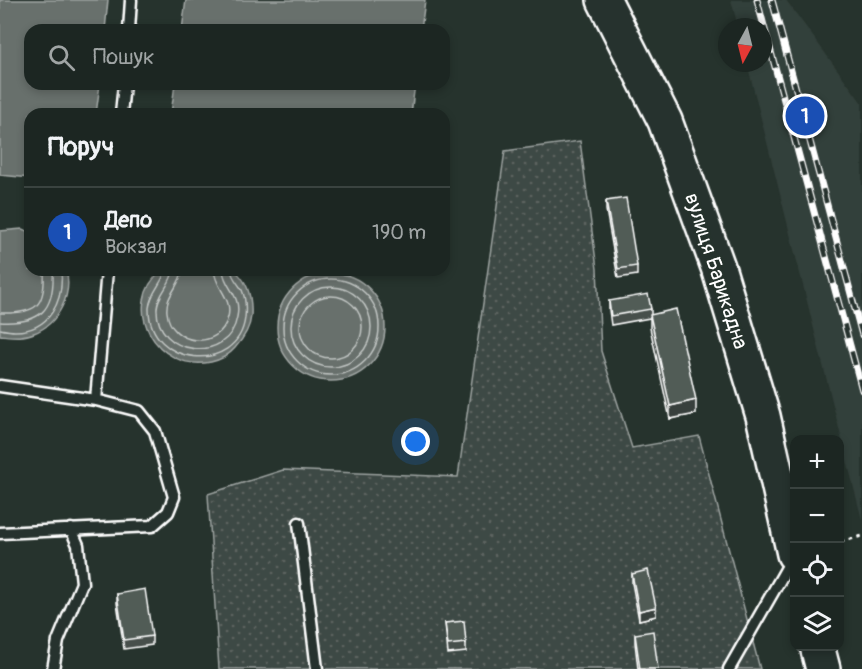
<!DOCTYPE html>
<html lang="uk">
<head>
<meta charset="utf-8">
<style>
	body { margin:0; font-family:Pangolin,sans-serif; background:#252e2a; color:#f1f3f6 }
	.controls { position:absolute; right:18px; bottom:18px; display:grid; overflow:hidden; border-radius:12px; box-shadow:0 3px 9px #0003 }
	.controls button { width:54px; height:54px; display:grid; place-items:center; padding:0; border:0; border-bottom:2px solid #3a4340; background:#1c2622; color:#f1f3f6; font:30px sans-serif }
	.compass { position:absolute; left:718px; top:18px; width:54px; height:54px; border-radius:50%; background:#1c2622; box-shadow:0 3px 9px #0003; rotate:187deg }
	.you { position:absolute; left:416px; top:442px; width:21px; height:21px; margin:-15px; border:4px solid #fff; border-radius:50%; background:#1a73e8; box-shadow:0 0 0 9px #1a73e833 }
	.badge { display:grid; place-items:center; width:39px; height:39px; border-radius:50%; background:#ffd166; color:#fff; font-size:20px; font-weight:700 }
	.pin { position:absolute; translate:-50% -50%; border:3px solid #fff; box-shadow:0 2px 6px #0006 }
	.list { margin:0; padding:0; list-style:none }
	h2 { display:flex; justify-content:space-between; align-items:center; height:78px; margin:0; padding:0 24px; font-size:26px }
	h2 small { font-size:20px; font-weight:400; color:#a0a5a5 }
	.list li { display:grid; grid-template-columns:39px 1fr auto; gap:18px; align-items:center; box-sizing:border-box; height:90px; padding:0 24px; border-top:2px solid #3a4340 }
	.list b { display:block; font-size:22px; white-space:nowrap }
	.list p { margin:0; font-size:20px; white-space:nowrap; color:#a0a5a5 }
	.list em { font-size:20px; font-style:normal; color:#a0a5a5 }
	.icon { flex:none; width:33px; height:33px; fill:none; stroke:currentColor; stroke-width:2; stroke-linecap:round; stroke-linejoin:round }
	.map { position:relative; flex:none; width:862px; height:669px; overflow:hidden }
	.search { position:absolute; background:#1c2622; box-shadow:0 3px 9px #0003; left:24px; top:24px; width:426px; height:66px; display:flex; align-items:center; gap:15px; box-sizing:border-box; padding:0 21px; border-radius:18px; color:#a0a5a5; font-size:22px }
	.panel { position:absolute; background:#1c2622; box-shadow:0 3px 9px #0003; left:24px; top:108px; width:426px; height:168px; border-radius:18px }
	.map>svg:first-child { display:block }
	.built { fill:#333f3a }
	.garden { fill:url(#garden-dots); stroke:#9ea4a2; stroke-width:1.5 }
	.water { fill:#67706c; stroke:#a4a9a7; stroke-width:1.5 }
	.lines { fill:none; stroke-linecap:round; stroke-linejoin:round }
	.shore { stroke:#c2c6c4; stroke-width:1.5 }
	.service-casing { stroke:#fff; stroke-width:15 }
	.primary-casing { stroke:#fff; stroke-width:38 }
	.path { stroke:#fff; stroke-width:3; stroke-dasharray:4.5 4.5; stroke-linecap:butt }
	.service { stroke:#26332d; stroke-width:10 }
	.primary { stroke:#26332d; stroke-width:33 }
	.rail-casing { stroke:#fff; stroke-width:7 }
	.rail { stroke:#26332d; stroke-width:4.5; stroke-dasharray:14; stroke-linecap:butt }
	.wall { fill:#464f4b; stroke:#fff; stroke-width:1.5 }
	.shaded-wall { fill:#39403d; stroke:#fff; stroke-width:1.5 }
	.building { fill:#515c57; stroke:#fff; stroke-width:1.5 }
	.labels { text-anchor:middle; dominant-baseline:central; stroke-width:5; stroke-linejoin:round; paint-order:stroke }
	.street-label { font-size:21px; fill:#fff; stroke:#26332d }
</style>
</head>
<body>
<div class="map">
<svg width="862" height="669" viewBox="0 0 862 669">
	<defs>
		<pattern id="garden-dots" width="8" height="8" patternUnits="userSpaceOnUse" patternTransform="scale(1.5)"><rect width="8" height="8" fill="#3e4944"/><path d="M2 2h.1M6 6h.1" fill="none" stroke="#5b6460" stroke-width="1.8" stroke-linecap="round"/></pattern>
	</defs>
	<rect width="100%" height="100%" fill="#26332d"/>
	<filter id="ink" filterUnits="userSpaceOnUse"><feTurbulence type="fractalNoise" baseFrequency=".0167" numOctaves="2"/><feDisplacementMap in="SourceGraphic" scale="12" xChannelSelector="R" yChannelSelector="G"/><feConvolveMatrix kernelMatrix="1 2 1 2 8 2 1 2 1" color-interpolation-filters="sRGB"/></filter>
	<g filter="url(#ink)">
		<path class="built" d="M731 0H786L862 103V520L747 63H763V27H738Z"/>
		<path class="garden" d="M580 141 597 269 601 351 632 448 699 436 760 669H219L208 494 283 470 458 477 505 151Z"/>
		<path class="water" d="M0 0H108L105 30H30V84H100L96 114H30V178L0 175Z
			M186 0H425L421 30H182Z
			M175 84H415L411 114H171Z
			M22 229 30 232V270H66C73 295 58 324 34 333 23 338 11 336 0 335V231Z
			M162 270H234C248 281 252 299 251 316 250 329 243 339 235 348 229 355 220 360 211 362 156 373 119 306 162 270Z
			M277 327a54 54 0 1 1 108 0a54 54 0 1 1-108 0Z"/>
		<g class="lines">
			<path class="shore" d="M165 270C164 282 150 292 149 308 148 367 238 375 245 318 246 308 246 299 242 290 238 283 232 278 231 270
				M173 270C172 284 158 293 157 308 155 356 229 365 237 317 242 294 224 288 223 270
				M182 270C181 286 165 295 167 312 170 346 220 351 228 317 233 298 215 288 214 270
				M283 327a48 48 0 1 1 96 0a48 48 0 1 1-96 0Z
				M291 327a40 40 0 1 1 80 0a40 40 0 1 1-80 0Z
				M300 327a31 31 0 1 1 62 0a31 31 0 1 1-62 0Z
				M0 313C36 314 46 307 44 270
				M0 322C40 324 55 311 53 270
				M0 329C5 330 10 331 15 331 50 331 64 301 61 270"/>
			<defs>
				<path id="service" d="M129 30 131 0
					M121 114 124 84
					M0 386 96 400 107 270
					M299 523 317 669
					M0 533 152 526 168 512 174 497 155 431 139 411 96 400
					M53 669 58 641 82 583 78 545 71 529
					M729 669 793 557"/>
				<path id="primary" d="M604 0 665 121 718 267 763 416 794 554
					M817 646 823 669"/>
			</defs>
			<use href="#service" class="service-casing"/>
			<use href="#primary" class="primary-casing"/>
			<path class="path" d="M840 542 862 536"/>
			<use href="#service" class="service"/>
			<use href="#primary" class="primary"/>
			<defs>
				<path id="rail" d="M757 0 862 390
					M772 0 862 335"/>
			</defs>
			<use href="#rail" class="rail-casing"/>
			<use href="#rail" class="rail"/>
		</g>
		<path class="wall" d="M606 201 637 266V275L618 278 606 210Z
			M609 301 651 309V315L696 414 670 419 650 328V318L611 325 609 310Z
			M632 574 656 616 639 620 632 583Z
			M117 594 152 636V645L124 649 117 603Z
			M445 623 466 643V652L448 654Z
			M635 634 658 669H638L635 643Z"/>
		<path class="shaded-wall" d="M696 400V414L670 419V406Z
			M656 607V616L639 620V611Z"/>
		<path class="building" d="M626 198 637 266 618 269 606 201Z
			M648 294 651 309 611 316 609 301Z
			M676 309 696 400 670 406 650 315Z
			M648 570 656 607 639 611 632 574Z
			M145 589 152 636 124 640 117 594Z
			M464 621 466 643 448 645 445 623Z
			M653 631 658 669H640L635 634Z"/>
	</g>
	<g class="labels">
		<g class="street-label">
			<text transform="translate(716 271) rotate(72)">вулиця Барикадна</text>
		</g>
	</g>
</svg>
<div class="controls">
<button>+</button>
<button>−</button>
<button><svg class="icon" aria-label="locate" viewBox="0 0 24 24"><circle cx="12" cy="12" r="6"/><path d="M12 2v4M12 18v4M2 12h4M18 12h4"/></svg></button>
<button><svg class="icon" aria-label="layers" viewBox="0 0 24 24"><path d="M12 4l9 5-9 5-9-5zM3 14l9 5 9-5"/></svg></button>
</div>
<svg class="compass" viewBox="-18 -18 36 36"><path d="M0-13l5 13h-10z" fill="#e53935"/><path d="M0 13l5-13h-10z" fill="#a0a5a5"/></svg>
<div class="you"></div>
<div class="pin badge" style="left:805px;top:116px;background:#1a4fb4">1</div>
<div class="search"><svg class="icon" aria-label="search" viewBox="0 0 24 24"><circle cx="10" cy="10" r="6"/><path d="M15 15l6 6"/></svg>Пошук</div>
<section class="panel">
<h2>Поруч<small></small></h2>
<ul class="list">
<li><span class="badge" style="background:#1a4fb4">1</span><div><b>Депо</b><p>Вокзал</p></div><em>190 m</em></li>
</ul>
</section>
</div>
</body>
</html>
